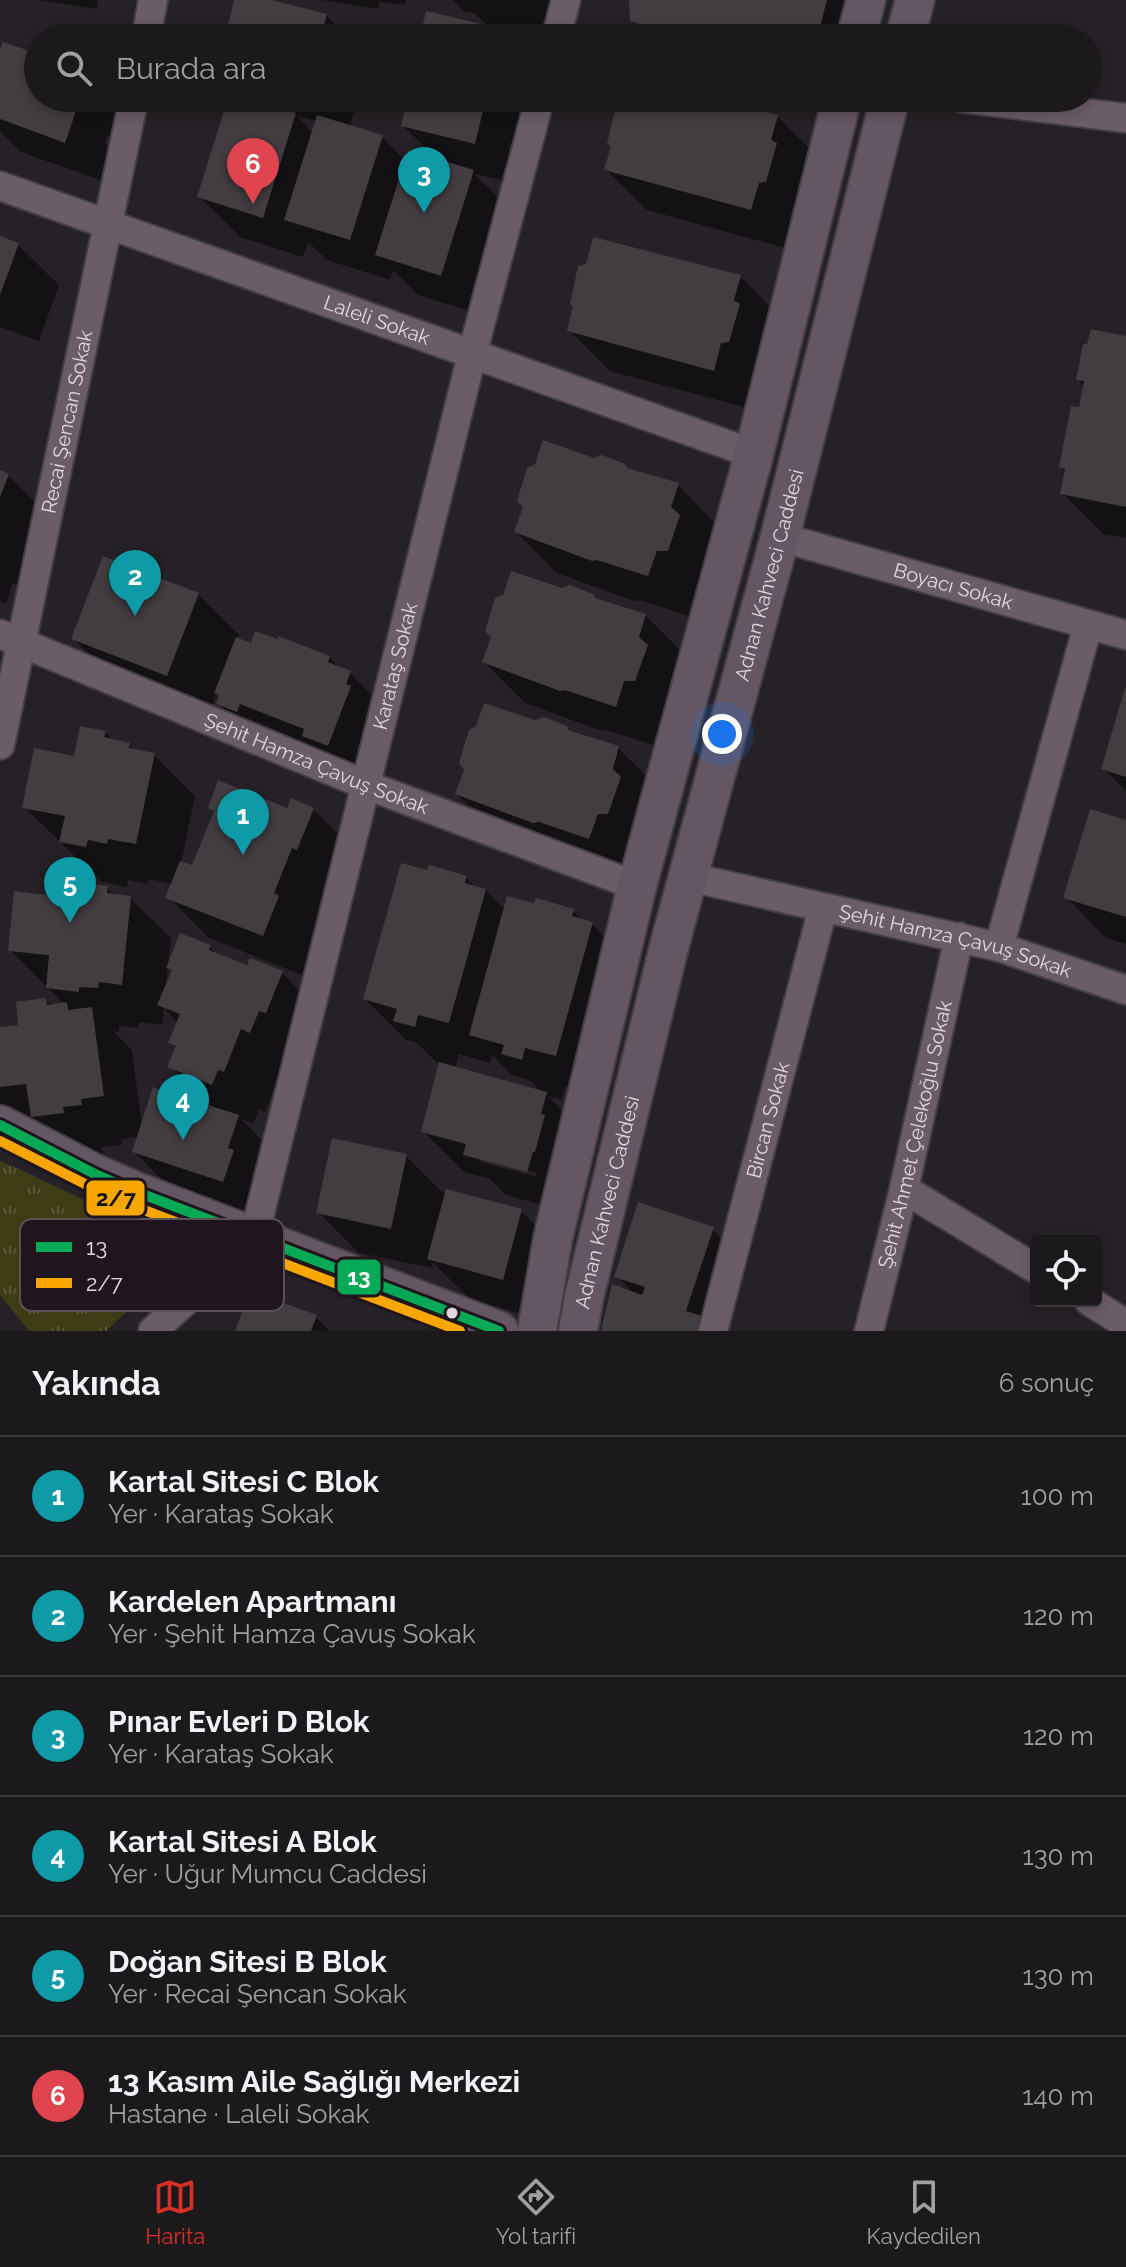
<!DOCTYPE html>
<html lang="tr">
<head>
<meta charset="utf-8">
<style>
	body { margin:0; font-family:Raleway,sans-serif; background:#292629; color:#f1f3f6 }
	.controls { position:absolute; right:24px; bottom:24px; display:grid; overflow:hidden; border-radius:8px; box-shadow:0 4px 12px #0003 }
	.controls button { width:72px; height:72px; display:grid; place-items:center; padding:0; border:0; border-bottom:2px solid #3a383b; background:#1c191c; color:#f1f3f6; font:40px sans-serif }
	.you { position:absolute; left:722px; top:734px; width:28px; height:28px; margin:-20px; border:6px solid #fff; border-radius:50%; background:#1a73e8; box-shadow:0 0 0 12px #1a73e833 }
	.badge { display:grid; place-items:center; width:52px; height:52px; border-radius:50%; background:#d93025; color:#fff; font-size:26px; font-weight:700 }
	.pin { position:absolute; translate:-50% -66px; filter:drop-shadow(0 2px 4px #0008) }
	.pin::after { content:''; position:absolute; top:42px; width:28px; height:24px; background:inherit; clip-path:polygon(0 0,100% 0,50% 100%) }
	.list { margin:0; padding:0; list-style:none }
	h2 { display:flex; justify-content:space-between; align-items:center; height:104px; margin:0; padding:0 32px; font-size:34px }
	h2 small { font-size:26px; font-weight:400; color:#a0a0a3 }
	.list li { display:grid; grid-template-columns:52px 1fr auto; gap:24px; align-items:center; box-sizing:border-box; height:120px; padding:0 32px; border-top:2px solid #3a383b }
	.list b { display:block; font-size:30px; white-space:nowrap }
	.list p { margin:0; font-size:26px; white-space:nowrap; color:#a0a0a3 }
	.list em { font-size:26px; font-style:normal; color:#a0a0a3 }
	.icon { flex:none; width:44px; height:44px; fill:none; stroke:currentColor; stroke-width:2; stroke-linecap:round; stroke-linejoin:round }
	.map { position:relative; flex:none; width:1126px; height:1331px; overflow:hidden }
	.search { position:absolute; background:#1c191c; box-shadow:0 4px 12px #0003; left:24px; right:24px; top:24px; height:88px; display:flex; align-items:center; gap:20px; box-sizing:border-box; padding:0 28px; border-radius:44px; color:#a0a0a3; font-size:30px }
	.sheet { height:824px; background:#1c191c }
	nav { display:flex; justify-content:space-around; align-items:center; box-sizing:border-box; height:112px; border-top:2px solid #3a383b; background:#1c191c; font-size:22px; color:#a0a0a3 }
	nav a { display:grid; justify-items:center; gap:4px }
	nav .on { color:#d93025 }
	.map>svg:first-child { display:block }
	.park { fill:url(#park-tufts) }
	.shadow { fill:#0007; fill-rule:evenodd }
	.building { fill:#423d41 }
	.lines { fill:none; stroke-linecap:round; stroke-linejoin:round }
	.minor-casing { stroke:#433f43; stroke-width:32 }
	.secondary-casing { stroke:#433f43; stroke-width:42 }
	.minor { stroke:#6b5d68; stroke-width:28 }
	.secondary { stroke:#645662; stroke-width:38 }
	.bus-1-casing { stroke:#20151d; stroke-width:16 }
	.bus-2-casing { stroke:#20151d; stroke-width:16 }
	.bus-1 { stroke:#06aa56; stroke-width:10 }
	.bus-2 { stroke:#f7a600; stroke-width:10 }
	.bus-dot { fill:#e0d8de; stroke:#20151d; stroke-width:3 }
	.labels { text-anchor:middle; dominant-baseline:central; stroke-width:8; stroke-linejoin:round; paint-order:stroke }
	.street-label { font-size:20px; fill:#e0d8de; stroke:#20151d }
	.key { fill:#20151d; stroke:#5a5057; stroke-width:2 }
	.key-label { font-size:22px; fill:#e0d8de }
	.line-badge { stroke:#20151d; stroke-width:3 }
	.badge-label { font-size:22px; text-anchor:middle; font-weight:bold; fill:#fff }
	.pale-badge-label { font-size:22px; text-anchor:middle; font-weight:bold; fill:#111 }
</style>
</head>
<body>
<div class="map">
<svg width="1126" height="1331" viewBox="0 0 1126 1331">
	<defs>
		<pattern id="park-tufts" width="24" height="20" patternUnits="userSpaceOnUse" patternTransform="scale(2)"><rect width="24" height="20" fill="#3d3c15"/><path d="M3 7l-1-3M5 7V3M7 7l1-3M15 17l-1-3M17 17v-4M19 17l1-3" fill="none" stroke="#595737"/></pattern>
	</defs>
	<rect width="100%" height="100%" fill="#262126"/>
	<path class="park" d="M0 1161 21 1170 191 1251 106 1331H29L0 1295Z"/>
	<path class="shadow" d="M38 0H98L97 9Z
		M236 0H263L326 15 349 38H227Z
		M321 0H406L405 5 379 2 378 9Z
		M453 0H572L568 28 541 24 540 31 488 25V26L474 13 465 12Z
		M631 0H860L868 38H650L632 20Z
		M0 47 38 56V98H112L129 116 120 141 107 136 105 143 116 154 106 182 21 152 0 131Z
		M230 98H243L255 102 251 98H357L350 127 382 137 406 162 439 161 403 126 409 98H536L516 183 474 174 514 213 482 315 418 295 393 270 390 280 327 260 308 242 303 257 240 237 199 196ZM297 116 317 121 313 133Z
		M627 98H705L777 116 818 157 792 250 647 210 606 170Z
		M791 98H833L824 108Z
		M0 238 18 245 59 285 39 341 0 327Z
		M740 276 780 317 755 410 610 371 569 330Z
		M1126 338V538L1103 534 1062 493 1066 472 1061 467 1081 409 1085 387 1078 379Z
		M630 471 678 485 718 526 689 616 640 600 634 601 557 573 516 532Z
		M0 472 8 475 49 516 22 586 13 583 6 604 0 602Z
		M198 594 239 635 237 640 252 645 329 657 341 669 350 673 390 713 369 786 259 744 218 703 221 696 217 693 208 715 114 680 74 639Z
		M645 615 686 656 656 746 607 730 602 731 525 703 484 662Z
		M1126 692V791L1104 769Z
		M105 732 113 741 129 744 136 751 154 755 195 796 181 863 193 868 215 813 210 808 313 809 354 850 304 976 209 938 168 897 173 884 149 879 148 884 128 880 127 887 102 882 24 807Z
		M571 733 618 748 659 788 630 879 498 835 457 794Z
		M1126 822V944L1106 938 1066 897Z
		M429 872 466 877 476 888 485 890 505 910 573 911 584 921 592 924 633 965 597 1096 565 1087 562 1100 548 1096 587 1135 567 1212 506 1195 490 1179 464 1172 423 1131 441 1063 436 1062 417 1043 406 1040 365 999ZM459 1054 490 1063 492 1055 512 1075 530 1080 542 1093 455 1069ZM475 1156 537 1173 536 1177 481 1162Z
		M89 878 97 886 107 888 115 896 130 898 171 938 168 964 209 947 219 956 248 968 281 972 322 1013 282 1068 265 1112 259 1109 253 1124 241 1119 279 1157 264 1221 175 1192 134 1152 139 1137 121 1139 122 1145 102 1147 103 1153 73 1157 27 1129 0 1102V1029L21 1027 46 1000 52 1006 65 1005 10 950 58 898ZM168 967 173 971 166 985ZM164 1008 178 1023 171 1042 177 1048 170 1066 211 1108 142 1127 132 1050 113 1031 119 1032V1026L138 1028 139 1022 162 1025Z
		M406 1156 446 1196 521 1211 562 1252 543 1320 470 1299 433 1263 432 1268 359 1253 318 1212Z
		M712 1229 742 1259 718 1331H603L634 1294 617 1276Z
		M316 1317 330 1331H237Z"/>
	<path class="building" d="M234 0H271L327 14 321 38H225Z
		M629 0H827L817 38H685L630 21Z
		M426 11 502 29 500 38H420Z
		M3 42 38 54V98H66L63 106 76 111 65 143 0 119V49Z
		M228 98H250L296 113 263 218 197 197Z
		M407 98H486L475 144 401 126Z
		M625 98H713L778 115 771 140 777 143 766 182 759 183 751 210 604 170 611 146 607 144 616 106 624 104Z
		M317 115 383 135 350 240 284 220Z
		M408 150 474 170 441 276 375 255Z
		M0 236 19 243 0 295Z
		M593 237 741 275 734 300 740 304 729 342 721 343 714 371 567 331 573 306 570 304 578 266 586 264Z
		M1091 329 1126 336V507L1060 494 1065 469 1059 467 1071 406 1079 407 1084 381 1076 380 1083 344H1087Z
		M543 440 594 458 602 455 625 464 627 468 679 483 671 507 680 515 668 551H657L648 576 597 560 592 561 514 532 523 507 517 501 527 468 535 464Z
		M0 470 9 474 0 497Z
		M103 556 199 593 167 676 71 639Z
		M511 571 562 588 570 585 593 594 595 598 646 614 639 637 648 645 635 681H624L616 707 565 690 560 691 482 662 491 637 485 631 495 598 503 595Z
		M255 631 278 639V636L330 656 328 662 351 671 346 684 351 686 328 746 302 736 304 729 240 704 237 712 216 704 219 695 214 693 236 637 251 643Z
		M1125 688H1126V777L1101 769Z
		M484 703 535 720 544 717 567 726 568 730 619 746 613 769 621 777 608 814H598L589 839 539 822 533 823 455 794 464 770 459 763 469 730 476 726Z
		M80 726 106 731 104 737 130 743 129 748 155 753 136 844 108 839 107 844 88 840 86 847 59 842 65 816 22 808 34 748 74 756Z
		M218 780 287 808 291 798 314 808 297 850 292 848 274 893 279 896 263 936 165 898 180 861 192 865 214 811 208 808Z
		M1090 809 1126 820V917L1063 898Z
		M401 863 427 870 429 865 467 876 465 883 486 889 449 1023 418 1015 415 1027 393 1021 397 1009 363 999Z
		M59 873 89 876 88 883 108 886 107 893 131 896 122 985 99 982 98 988 79 987V992L46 988 49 955 8 951 14 891 56 896Z
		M507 896 534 903 536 898 574 909 572 916 593 922 556 1056 525 1048 522 1060 501 1054 504 1045 469 1035Z
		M180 933 211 945 209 950 247 965 250 958 283 971 266 1013 259 1011 250 1033 241 1029 224 1072 218 1070 212 1085 167 1067 176 1046 168 1043 180 1014 157 1005 172 970 166 968Z
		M46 998 47 1005 67 1002 68 1010 92 1007 104 1096 81 1099 82 1105 63 1107 64 1113 31 1117 26 1084 0 1087V1027L18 1025 16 1002Z
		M439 1062 547 1092 541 1114 545 1115 535 1152H533L527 1172 463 1155 466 1144 421 1132Z
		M153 1087 239 1115 228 1148 234 1150 223 1182 132 1152Z
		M332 1138 407 1154 391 1229 316 1213Z
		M446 1189 522 1209 503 1280 427 1259Z
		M638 1202 714 1227 686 1311 705 1317 701 1331H601L612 1284 642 1295 645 1287 614 1277Z
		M250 1291 317 1315 311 1331H235Z"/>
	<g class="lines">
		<defs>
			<g id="minor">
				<path d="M146 38 153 0"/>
				<path d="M556 38 566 0"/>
				<path d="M962 98 1126 118"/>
				<path id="s1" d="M0 186 754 454"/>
				<path id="s2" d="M780 537 1126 635"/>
				<path id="s3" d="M0 634 366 785 637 886"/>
				<path id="s4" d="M0 745 134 98"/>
				<path id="s5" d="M689 877 999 947 1126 990"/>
				<path d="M999 947 1088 625"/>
				<path d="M904 1189 1036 1269"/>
				<path d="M1089 1301 1126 1324"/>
				<path id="s6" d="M153 1331 254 1237 472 355 540 98"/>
				<path id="s7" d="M713 1331 823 908"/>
				<path id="s8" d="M869 1331 904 1189 959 937"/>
			</g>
			<g id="secondary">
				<path d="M856 38 866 0"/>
				<path d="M905 38 915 0"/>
				<path d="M0 1125 95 1174 137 1192 499 1331"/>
				<path d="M537 1331 553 1238 637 886 754 454 842 98"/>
				<path id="s9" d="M578 1331 584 1297 669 947 780 537 890 98"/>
			</g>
		</defs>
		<use href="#minor" class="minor-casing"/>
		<use href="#secondary" class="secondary-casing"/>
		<use href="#minor" class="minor"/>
		<use href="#secondary" class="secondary"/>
		<defs>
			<path id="bus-1" d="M0 1125 95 1174 137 1192 499 1331"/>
			<path id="bus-2" d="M0 1141 89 1186 131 1205 460 1331"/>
		</defs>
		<use href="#bus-1" class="bus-1-casing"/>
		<use href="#bus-2" class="bus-2-casing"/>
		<use href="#bus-1" class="bus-1"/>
		<use href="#bus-2" class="bus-2"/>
	</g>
	<circle class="bus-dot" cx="452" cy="1313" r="7"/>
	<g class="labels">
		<g class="street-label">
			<text stroke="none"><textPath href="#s1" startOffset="400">Laleli Sokak</textPath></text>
			<text stroke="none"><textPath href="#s4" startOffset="330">Recai Şencan Sokak</textPath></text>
			<text stroke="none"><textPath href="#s9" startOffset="780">Adnan Kahveci Caddesi</textPath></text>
			<text stroke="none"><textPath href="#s2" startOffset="180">Boyacı Sokak</textPath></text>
			<text stroke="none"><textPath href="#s6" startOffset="726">Karataş Sokak</textPath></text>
			<text stroke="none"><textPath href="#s3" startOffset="342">Şehit Hamza Çavuş Sokak</textPath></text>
			<text stroke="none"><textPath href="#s5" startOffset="274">Şehit Hamza Çavuş Sokak</textPath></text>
			<text stroke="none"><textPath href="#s7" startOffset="218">Bircan Sokak</textPath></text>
			<text stroke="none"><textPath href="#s8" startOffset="202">Şehit Ahmet Çelekoğlu Sokak</textPath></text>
			<text stroke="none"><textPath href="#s9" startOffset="132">Adnan Kahveci Caddesi</textPath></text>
		</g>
	</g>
	<rect x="20" y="1219" width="264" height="92" rx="12" class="key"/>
	<rect x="36" y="1242" width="36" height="10" fill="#06aa56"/>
	<rect x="36" y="1278" width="36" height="10" fill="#f7a600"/>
	<g class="key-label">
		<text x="86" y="1255">13</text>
		<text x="86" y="1291">2/7</text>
	</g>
	<g class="line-badge">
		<rect x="85" y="1179" width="61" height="38" rx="8" fill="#f7a600"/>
		<rect x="336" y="1258" width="46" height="38" rx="8" fill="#06aa56"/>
	</g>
	<g class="badge-label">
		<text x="359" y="1285">13</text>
	</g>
	<g class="pale-badge-label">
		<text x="116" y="1206">2/7</text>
	</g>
</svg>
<div class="controls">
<button><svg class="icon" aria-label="locate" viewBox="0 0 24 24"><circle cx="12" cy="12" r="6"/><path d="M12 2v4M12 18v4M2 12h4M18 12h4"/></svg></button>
</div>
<div class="you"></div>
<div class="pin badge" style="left:243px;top:855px;background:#0f9aa8">1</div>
<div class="pin badge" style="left:135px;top:616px;background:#0f9aa8">2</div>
<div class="pin badge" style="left:424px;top:213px;background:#0f9aa8">3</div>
<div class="pin badge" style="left:183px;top:1140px;background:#0f9aa8">4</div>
<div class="pin badge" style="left:70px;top:923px;background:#0f9aa8">5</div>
<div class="pin badge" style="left:253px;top:204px;background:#e0444e">6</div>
<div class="search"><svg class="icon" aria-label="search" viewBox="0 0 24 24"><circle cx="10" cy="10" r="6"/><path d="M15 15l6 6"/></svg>Burada ara</div>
</div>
<section class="sheet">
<h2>Yakında<small>6 sonuç</small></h2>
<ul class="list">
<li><span class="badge" style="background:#0f9aa8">1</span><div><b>Kartal Sitesi C Blok</b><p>Yer · Karataş Sokak</p></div><em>100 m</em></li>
<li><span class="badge" style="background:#0f9aa8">2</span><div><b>Kardelen Apartmanı</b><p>Yer · Şehit Hamza Çavuş Sokak</p></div><em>120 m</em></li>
<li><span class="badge" style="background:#0f9aa8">3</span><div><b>Pınar Evleri D Blok</b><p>Yer · Karataş Sokak</p></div><em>120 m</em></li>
<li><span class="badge" style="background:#0f9aa8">4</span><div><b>Kartal Sitesi A Blok</b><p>Yer · Uğur Mumcu Caddesi</p></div><em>130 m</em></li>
<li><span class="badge" style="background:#0f9aa8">5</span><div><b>Doğan Sitesi B Blok</b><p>Yer · Recai Şencan Sokak</p></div><em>130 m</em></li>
<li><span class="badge" style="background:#e0444e">6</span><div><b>13 Kasım Aile Sağlığı Merkezi</b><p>Hastane · Laleli Sokak</p></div><em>140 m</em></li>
</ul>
</section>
<nav>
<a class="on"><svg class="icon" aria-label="map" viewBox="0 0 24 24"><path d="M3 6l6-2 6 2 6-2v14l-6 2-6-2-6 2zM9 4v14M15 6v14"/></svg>Harita</a>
<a><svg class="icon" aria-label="directions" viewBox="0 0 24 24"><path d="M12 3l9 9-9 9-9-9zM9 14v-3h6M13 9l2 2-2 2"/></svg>Yol tarifi</a>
<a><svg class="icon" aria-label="saved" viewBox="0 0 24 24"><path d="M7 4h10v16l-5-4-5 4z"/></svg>Kaydedilen</a>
</nav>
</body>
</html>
